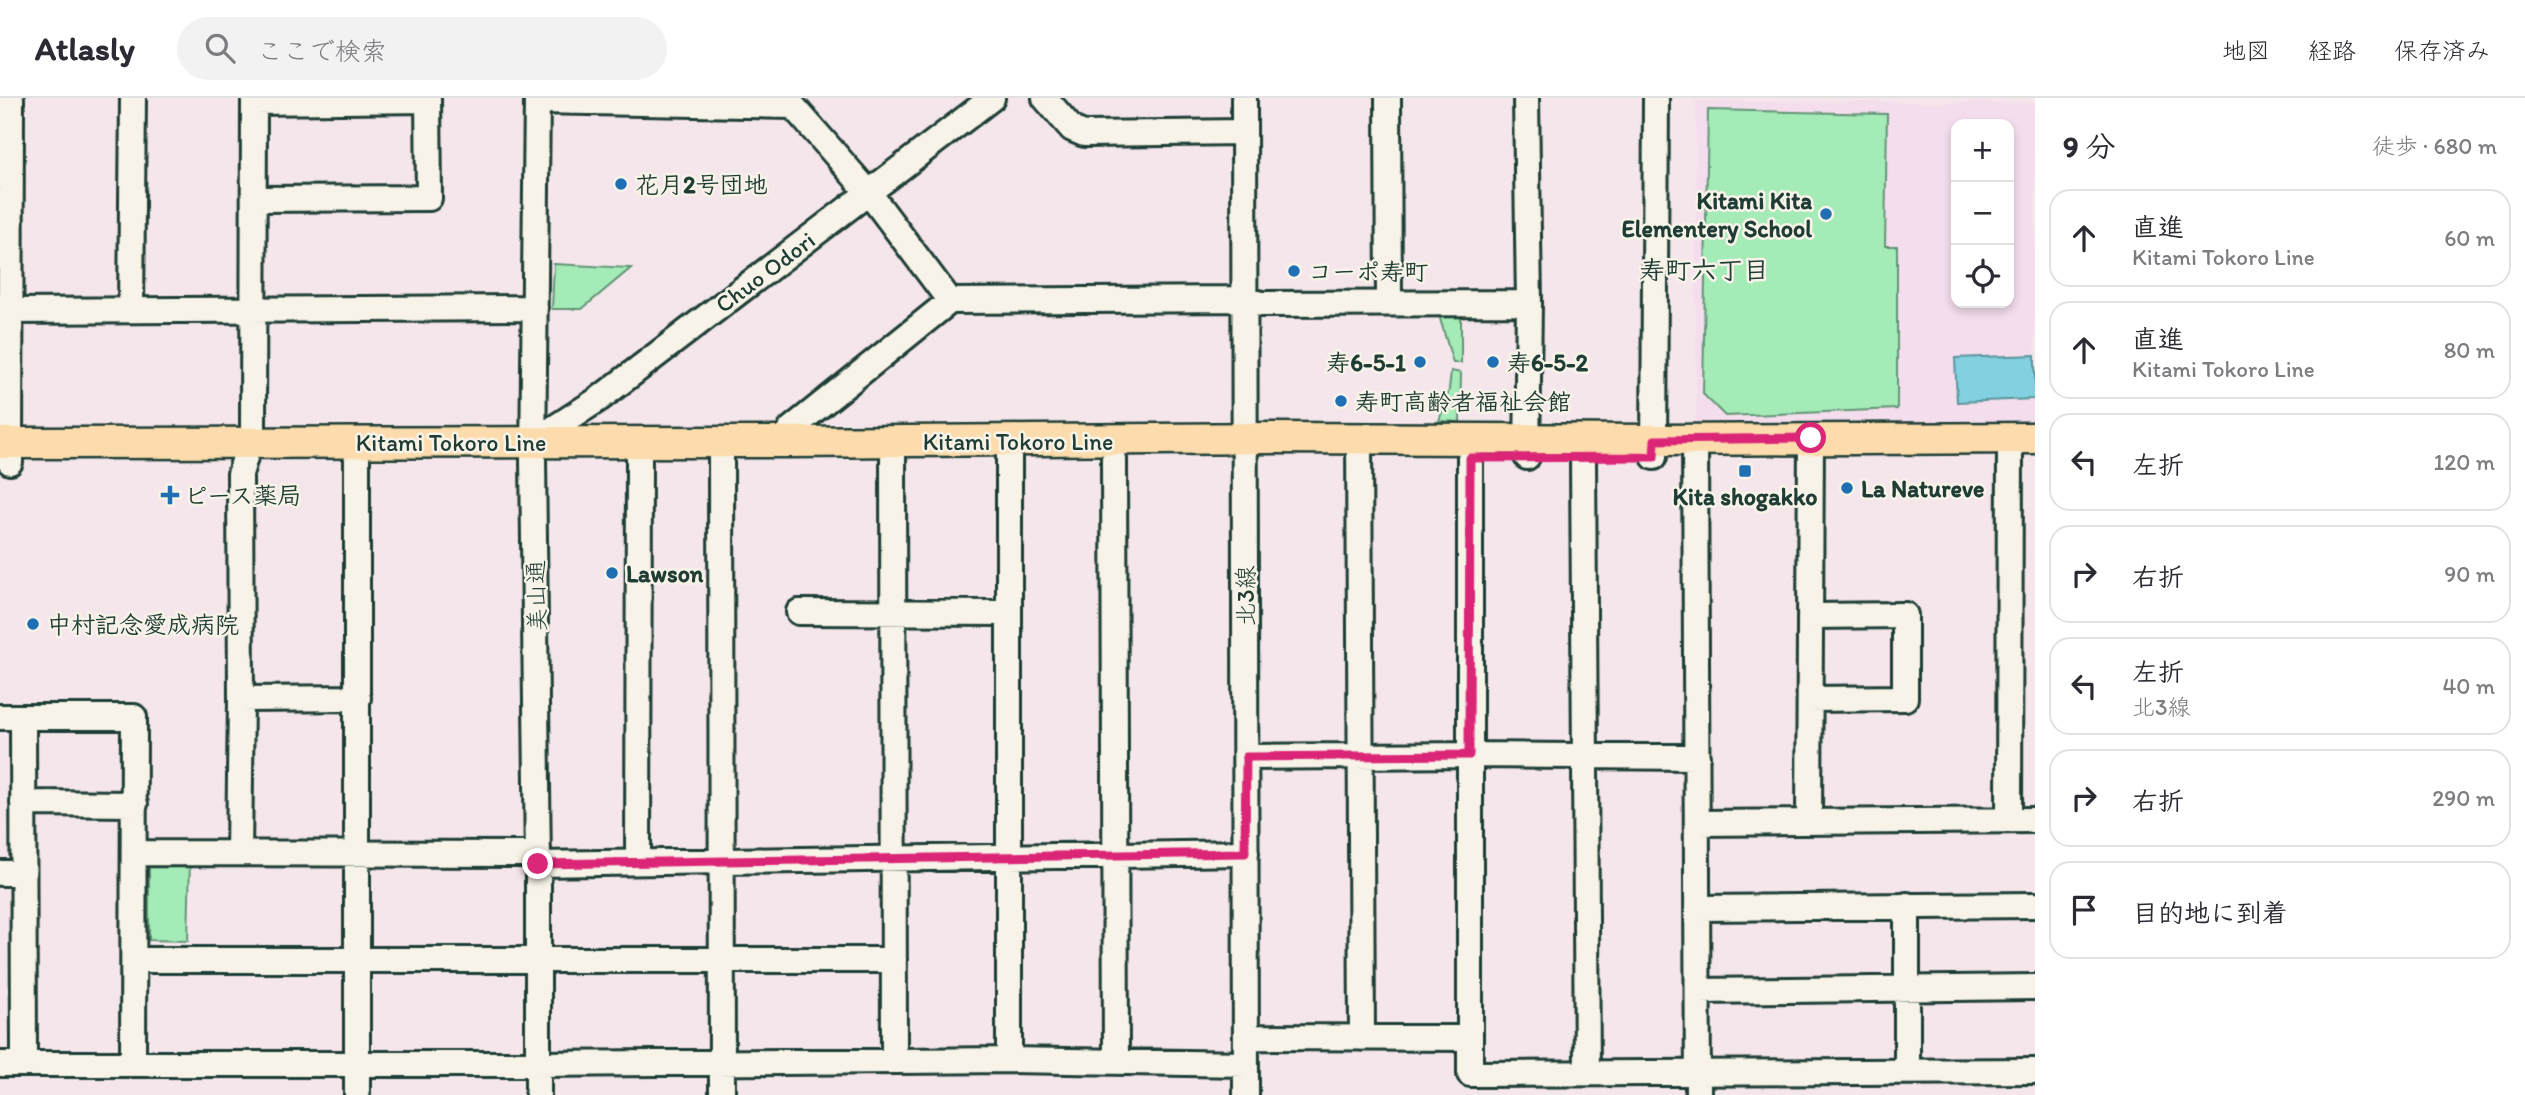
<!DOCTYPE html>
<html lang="ja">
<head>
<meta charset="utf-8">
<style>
	body { margin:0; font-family:Itim,"Klee One",sans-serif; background:#f2f2f3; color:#2b2b33 }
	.controls { position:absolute; right:21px; top:21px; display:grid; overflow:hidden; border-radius:14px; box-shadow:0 4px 10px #0003 }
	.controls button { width:63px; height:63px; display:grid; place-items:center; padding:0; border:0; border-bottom:2px solid #e1e1e2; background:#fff; color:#2b2b33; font:35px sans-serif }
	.stop { position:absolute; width:21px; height:21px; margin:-16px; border:5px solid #db2777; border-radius:50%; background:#fff }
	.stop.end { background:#db2777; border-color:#fff; box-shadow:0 2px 7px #0008 }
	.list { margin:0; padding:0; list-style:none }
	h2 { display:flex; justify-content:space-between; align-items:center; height:91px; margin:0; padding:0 28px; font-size:30px }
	h2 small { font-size:23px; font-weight:400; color:#7c7c81 }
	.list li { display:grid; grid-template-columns:46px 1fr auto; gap:21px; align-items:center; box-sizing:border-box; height:98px; margin:0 14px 14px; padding:0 14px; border:2px solid #e1e1e2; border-radius:21px }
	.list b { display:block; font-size:26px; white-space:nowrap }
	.list p { margin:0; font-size:23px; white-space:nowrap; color:#7c7c81 }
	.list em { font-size:23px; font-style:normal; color:#7c7c81 }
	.icon { flex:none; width:38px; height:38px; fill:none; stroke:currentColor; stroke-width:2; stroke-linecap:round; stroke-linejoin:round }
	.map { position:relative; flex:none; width:2035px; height:997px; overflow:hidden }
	header { display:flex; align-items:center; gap:42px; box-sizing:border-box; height:98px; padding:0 35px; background:#fff; border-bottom:2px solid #e1e1e2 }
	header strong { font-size:33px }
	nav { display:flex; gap:38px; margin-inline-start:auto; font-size:24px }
	.search { width:490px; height:63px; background:#f2f2f3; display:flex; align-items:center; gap:18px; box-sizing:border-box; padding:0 24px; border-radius:38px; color:#7c7c81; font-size:26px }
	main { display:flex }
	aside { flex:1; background:#fff }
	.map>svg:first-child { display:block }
	.built { fill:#f4dded; fill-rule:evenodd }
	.green { fill:#a4ebb8; stroke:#629476; stroke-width:2 }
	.water { fill:#82d0e0; stroke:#5a959b; stroke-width:2 }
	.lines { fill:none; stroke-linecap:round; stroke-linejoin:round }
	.minor-casing { stroke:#1f3d34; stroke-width:30 }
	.major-casing { stroke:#1f3d34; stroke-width:35 }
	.minor { stroke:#f7f3e8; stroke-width:24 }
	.major { stroke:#fcdcac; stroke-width:30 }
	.route { stroke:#db2777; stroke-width:9 }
	.poi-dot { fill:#1f6fb2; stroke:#f7f3e8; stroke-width:2.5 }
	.labels { text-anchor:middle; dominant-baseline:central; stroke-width:5; stroke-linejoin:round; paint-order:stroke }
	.poi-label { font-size:24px; font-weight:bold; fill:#1f3d34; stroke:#f7f3e8; text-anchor:start }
	.street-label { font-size:24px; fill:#1f3d34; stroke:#f7f3e8 }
	.neighbourhood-label { font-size:26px; font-weight:bold; fill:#1f3d34; stroke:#f7f3e8 }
</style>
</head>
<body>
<header>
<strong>Atlasly</strong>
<div class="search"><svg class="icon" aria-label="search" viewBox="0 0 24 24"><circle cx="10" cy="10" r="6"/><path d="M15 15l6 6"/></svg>ここで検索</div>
<nav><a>地図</a><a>経路</a><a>保存済み</a></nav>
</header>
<main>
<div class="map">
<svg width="2035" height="997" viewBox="0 0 2035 997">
	<rect width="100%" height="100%" fill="#f5e6eb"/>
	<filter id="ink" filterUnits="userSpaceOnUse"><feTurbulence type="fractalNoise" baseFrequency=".0143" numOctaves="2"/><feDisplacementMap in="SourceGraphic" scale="14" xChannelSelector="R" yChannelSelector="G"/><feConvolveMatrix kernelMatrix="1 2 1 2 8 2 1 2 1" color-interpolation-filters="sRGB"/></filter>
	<g filter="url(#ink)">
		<path class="built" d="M1696 3 2035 5V326L1696 325ZM1956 26H2009V205H1956Z"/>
		<path class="green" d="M1708 12 1887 16 1885 148H1897V311L1725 318 1703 296Z
			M554 166 631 170 582 211H552Z
			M1439 217 1461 218V265H1453Z
			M1451 273 1461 275 1460 324 1439 323 1449 292Z
			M149 760H190L188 843 149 842Z"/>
		<path class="water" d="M2035 257V301L1957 304 1955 260Z"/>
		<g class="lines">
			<defs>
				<path id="minor" d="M537 0 533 361 538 766V997
					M1045 0 1072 31 1084 36 1244 34
					M1244 0 1246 997
					M1388 0 1389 205
					M1526 0 1529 205 1527 359
					M537 3 793 8 869 95 950 203
					M254 4 428 2
					M254 101 429 100 428 0
					M131 212 133 0
					M10 213 535 210
					M1359 340 1362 940
					M1695 341 1698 997
					M1009 342V962
					M534 343 599 301 992 0
					M721 343 722 997
					M893 343 894 963
					M789 344 791 331 950 203 1244 201 1261 206 1529 205
					M1583 359 1587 975
					M1654 359 1656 0
					M1470 360V976L2035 973
					M1114 361 1116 963
					M10 364 11 0
					M799 514 1008 515
					M241 601 358 600
					M1810 601 1905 600V517L1811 518
					M0 619H134L133 966
					M23 619 24 966
					M1246 659 1469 657 1697 659
					M23 705 135 706
					M2009 722 2010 340
					M1809 724 1811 340
					M1697 725 2035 722
					M134 755 538 756
					M239 755 241 601 240 376 253 333 254 0
					M638 764 639 361
					M538 766 1246 755
					M0 775H23
					M1698 810 2035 807
					M135 862H894
					M1698 893 2035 889
					M1246 939 1470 940
					M0 966H538L1009 962 1246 966
					M1907 973V807
					M357 997V344"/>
				<path id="major" d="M0 345 789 344 1272 340 1655 342 2035 340"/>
			</defs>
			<use href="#minor" class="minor-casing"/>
			<use href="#major" class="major-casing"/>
			<use href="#minor" class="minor"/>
			<use href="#major" class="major"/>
		</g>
	</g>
	<g class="lines" filter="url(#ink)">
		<path class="route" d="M538 766 1245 755 1246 659 1469 657 1470 360 1654 359 1655 342 1811 340"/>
	</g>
	<g class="poi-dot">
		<circle cx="621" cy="86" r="7"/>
		<circle cx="1826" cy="116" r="7"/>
		<circle cx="1294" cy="173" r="7"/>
		<circle cx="1420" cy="264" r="7"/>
		<circle cx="1493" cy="264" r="7"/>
		<circle cx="1341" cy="303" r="7"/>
		<rect x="1738" y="366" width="14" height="14" rx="3.5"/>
		<circle cx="1847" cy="390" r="7"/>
		<path d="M166.5 386.5h7v7h7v7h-7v7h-7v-7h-7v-7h7z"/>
		<circle cx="612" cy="475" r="7"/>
		<circle cx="33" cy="526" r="7"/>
	</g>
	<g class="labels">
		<g class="poi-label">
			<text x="635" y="86">花月2号団地</text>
			<text x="1812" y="102" text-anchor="end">Kitami Kita<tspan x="1812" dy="28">Elementery School</tspan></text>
			<text x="1308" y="173">コーポ寿町</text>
			<text x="1406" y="264" text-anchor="end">寿6-5-1</text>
			<text x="1507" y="264">寿6-5-2</text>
			<text x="1355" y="303">寿町高齢者福祉会館</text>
			<text x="1861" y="390">La Natureve</text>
			<text x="184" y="397">ピース薬局</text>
			<text x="1745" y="398" text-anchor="middle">Kita shogakko</text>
			<text x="626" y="475">Lawson</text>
			<text x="47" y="526">中村記念愛成病院</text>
		</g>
		<g class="street-label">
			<text transform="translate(765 174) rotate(-37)">Chuo Odori</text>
			<text x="1018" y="343">Kitami Tokoro Line</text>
			<text x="451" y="344">Kitami Tokoro Line</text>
			<text transform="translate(536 498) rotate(-91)">美山通</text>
			<text transform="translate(1245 498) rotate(-90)">北3線</text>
		</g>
		<g class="neighbourhood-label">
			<text x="1704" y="172">寿町六丁目</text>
		</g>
	</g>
</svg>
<div class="controls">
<button>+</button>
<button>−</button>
<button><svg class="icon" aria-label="locate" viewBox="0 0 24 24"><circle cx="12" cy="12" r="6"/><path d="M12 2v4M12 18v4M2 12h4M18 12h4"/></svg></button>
</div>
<div class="stop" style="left:1811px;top:340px"></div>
<div class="stop end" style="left:538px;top:766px"></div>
</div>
<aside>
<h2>9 分<small>徒歩 · 680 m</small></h2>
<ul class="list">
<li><svg class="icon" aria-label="ahead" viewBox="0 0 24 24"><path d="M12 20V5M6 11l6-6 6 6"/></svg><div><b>直進</b><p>Kitami Tokoro Line</p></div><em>60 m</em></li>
<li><svg class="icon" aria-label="ahead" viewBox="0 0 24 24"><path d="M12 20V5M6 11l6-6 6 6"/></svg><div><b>直進</b><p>Kitami Tokoro Line</p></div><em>80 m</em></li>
<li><svg class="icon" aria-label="left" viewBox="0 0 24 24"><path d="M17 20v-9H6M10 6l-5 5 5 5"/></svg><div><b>左折</b></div><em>120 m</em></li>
<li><svg class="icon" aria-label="right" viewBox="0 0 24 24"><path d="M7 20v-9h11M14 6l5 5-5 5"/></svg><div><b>右折</b></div><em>90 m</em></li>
<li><svg class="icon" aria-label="left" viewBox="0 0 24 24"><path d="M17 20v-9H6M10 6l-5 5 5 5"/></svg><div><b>左折</b><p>北3線</p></div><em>40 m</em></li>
<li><svg class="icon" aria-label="right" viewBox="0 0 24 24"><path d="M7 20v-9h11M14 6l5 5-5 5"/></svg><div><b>右折</b></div><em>290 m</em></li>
<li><svg class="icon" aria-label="arrive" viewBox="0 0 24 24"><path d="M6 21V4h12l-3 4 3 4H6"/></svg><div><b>目的地に到着</b></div></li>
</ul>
</aside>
</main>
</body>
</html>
